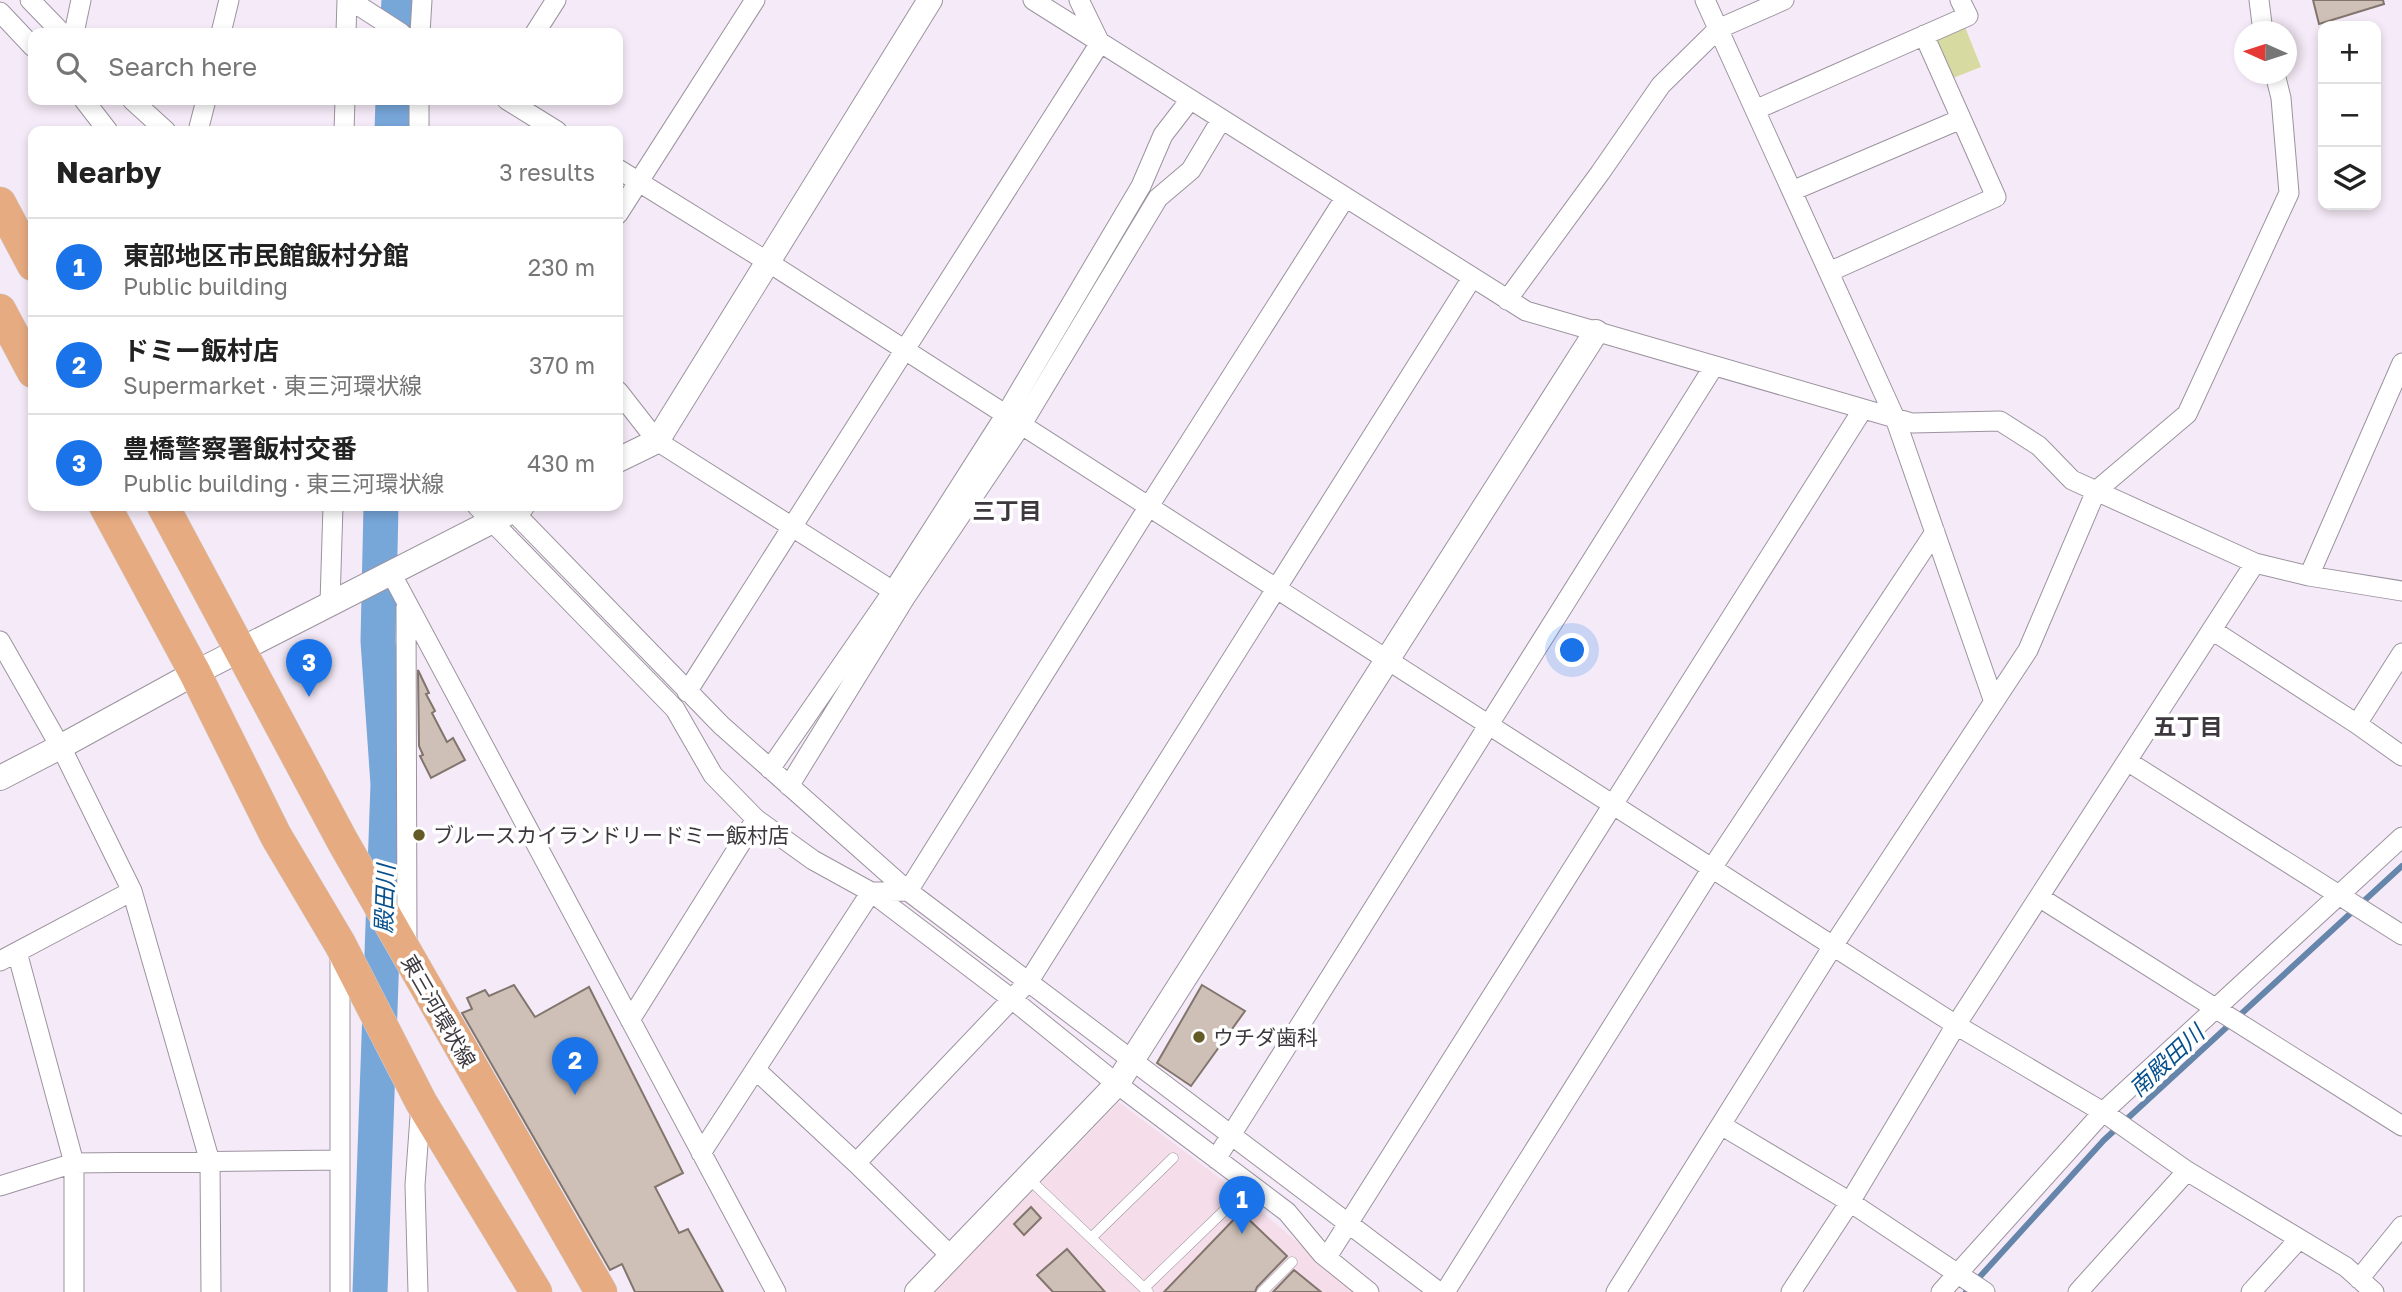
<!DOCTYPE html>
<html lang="en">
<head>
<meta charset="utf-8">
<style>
	body { margin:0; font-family:"Golos Text","Noto Sans JP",sans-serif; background:#f6f6f6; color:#222 }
	.controls { position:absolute; right:21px; top:21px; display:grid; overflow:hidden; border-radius:14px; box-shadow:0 4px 10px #0003 }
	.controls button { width:63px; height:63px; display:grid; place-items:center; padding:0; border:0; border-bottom:2px solid #e0e0e0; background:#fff; color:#222; font:35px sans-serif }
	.compass { position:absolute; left:2234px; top:21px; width:63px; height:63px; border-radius:50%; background:#fff; box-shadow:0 4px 10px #0003; rotate:273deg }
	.you { position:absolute; left:1573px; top:651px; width:24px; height:24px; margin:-18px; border:5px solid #fff; border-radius:50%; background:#1a73e8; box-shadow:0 0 0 10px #1a73e833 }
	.badge { display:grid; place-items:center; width:46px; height:46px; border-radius:50%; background:#1a73e8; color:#fff; font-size:23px; font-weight:700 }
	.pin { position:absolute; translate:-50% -58px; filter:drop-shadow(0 2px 4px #0008) }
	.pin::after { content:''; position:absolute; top:37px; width:24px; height:21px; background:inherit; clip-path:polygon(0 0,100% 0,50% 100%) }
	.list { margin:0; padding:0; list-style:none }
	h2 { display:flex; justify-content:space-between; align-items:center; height:91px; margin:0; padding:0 28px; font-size:30px }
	h2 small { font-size:23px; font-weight:400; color:#767676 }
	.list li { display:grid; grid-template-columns:46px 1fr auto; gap:21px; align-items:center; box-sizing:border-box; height:98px; padding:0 28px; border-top:2px solid #e0e0e0 }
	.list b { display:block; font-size:26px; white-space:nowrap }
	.list p { margin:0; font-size:23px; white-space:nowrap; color:#767676 }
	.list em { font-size:23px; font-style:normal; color:#767676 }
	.icon { flex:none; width:38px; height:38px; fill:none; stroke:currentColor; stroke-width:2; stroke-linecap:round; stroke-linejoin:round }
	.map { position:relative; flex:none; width:2402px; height:1292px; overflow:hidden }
	.search { position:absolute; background:#fff; box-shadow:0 4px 10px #0003; left:28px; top:28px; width:595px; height:77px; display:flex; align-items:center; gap:18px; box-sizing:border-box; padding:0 24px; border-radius:14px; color:#767676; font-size:26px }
	.panel { position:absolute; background:#fff; box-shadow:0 4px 10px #0003; left:28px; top:126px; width:595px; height:385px; border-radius:14px }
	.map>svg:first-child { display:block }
	.education { fill:#f5dde9 }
	.green { fill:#d7dba1 }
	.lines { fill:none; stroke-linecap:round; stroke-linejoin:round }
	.stream { stroke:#6585aa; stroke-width:6 }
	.river { stroke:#77a6d9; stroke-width:35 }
	.building { fill:#cec0b7; stroke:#81756d; stroke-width:2 }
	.service-casing { stroke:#9c939f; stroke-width:11 }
	.minor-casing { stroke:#9c939f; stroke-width:21 }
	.tertiary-casing { stroke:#9c939f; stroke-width:26 }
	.primary-casing { stroke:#d0cfd0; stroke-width:33 }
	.service { stroke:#fff; stroke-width:10 }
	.minor { stroke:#fff; stroke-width:19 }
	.tertiary { stroke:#fff; stroke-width:24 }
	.primary { stroke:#e7ab82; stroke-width:32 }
	.poi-dot { fill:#635a26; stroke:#fff; stroke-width:2.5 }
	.labels { text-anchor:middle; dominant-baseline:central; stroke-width:7; stroke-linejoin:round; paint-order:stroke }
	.poi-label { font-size:21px; fill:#3c383d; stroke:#fff; text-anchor:start }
	.street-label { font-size:21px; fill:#3c383d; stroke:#fff }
	.neighbourhood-label { font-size:23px; font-weight:bold; fill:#3c383d; stroke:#fff }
	.water-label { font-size:23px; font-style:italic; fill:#06508e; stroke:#fff }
</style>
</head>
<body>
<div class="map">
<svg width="2402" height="1292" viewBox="0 0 2402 1292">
	<rect width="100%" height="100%" fill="#f5ebf8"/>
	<path class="education" d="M1119 1102 1242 1195 1356 1292H935Z"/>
	<path class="green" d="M1965 27 1981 67 1953 78 1936 40Z"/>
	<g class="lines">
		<path class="stream" d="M1966 1292 2104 1140 2402 866"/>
		<path class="river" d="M397 33 399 0
			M392 131 393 100
			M370 1292 388 784 378 641 381 506"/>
	</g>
	<path class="building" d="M2313 0H2383L2384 4 2319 24Z
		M418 670 429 693 426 694 435 711 432 713 447 742 453 738 465 760 431 778 420 756 423 755 419 746Z
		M514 985 535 1017 589 987 683 1173 655 1187 679 1233 688 1229 723 1292H635L622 1264 610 1270 462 1013 472 1009 467 998 485 990 489 996Z
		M1202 985 1245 1011 1191 1086 1157 1063Z
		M1031 1207 1041 1218 1024 1235 1014 1224Z
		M1241 1212 1287 1256 1257 1287 1255 1292H1164Z
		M1067 1249 1105 1292H1053L1037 1275Z
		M1294 1270 1321 1292H1273Z"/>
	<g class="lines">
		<defs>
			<path id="service" d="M1029 1179 1148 1292
				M1091 1238 1173 1158
				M1144 1288 1230 1205
				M1262 1292 1292 1262"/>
			<path id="minor" d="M30 0 62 33
				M350 0 401 33
				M1033 0 1526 311 1912 423 2000 421 2039 446 2072 480 2255 563 2309 576 2402 591
				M1705 0 1895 418 1994 702
				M2259 0 2263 32
				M0 12 33 47
				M74 33 81 0
				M221 33 229 0
				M346 33 347 0
				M420 33 422 0
				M535 33 556 0
				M84 100 108 131
				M132 100 166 131
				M507 100 557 131
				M1755 110 1968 16 1960 0
				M198 131 206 100
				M344 131 345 100
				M419 131V100
				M618 169 768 262 1956 1025 2103 1112 2187 1171 2346 1267 2374 1292
				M1792 191 1961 119
				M618 214 755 0
				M1829 272 1996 197 1924 35
				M1507 300 1600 173 1661 85 1718 29 1784 0
				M618 391 657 441 904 598
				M477 506 675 709 713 775 756 819 813 860 871 892 1013 1000 1117 1084 1287 1212 1322 1254 1369 1292
				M508 506 721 725 908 891 1439 1292
				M391 573 776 1292
				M2309 576 2402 363
				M330 603 333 506
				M406 607 407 948
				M2212 630 2357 724 2402 756
				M0 641 65 755 132 891 210 1162 211 1292
				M687 692 1100 43 1079 0
				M2357 724 2402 653
				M2127 761 2402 935
				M770 769 893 591 1006 414 1141 186 1163 135 1190 100
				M789 786 905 598 1022 424 1158 198 1191 170 1221 120
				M2039 897 2402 1126
				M17 952 74 1163V1292
				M0 961 132 891
				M630 1020 756 819
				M756 1070 856 1163 952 1257
				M1721 1125 1850 1202 1985 1292
				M701 1153 871 892 908 891 1149 506 1345 198
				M1216 1159 1714 366
				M856 1163 1029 981 1472 278
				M0 1186 74 1163 339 1160
				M1327 1257 1863 409
				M2359 1279 2402 1226
				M340 1292V952
				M418 1292 415 1185 421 1103
				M1445 1292 1712 868 1935 532
				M1616 1292 1833 946 2028 650 2096 491 2187 414 2289 193 2281 98 2275 74
				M1791 1292 1850 1202 1956 1025 2255 563
				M1941 1292 2103 1112 2402 837
				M2078 1292 2187 1171
				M2251 1292 2299 1239"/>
			<path id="tertiary" d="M618 460 657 441 930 0
				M0 778 60 747 195 673 522 506
				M917 1292 1117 1084 1596 332"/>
			<path id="primary" d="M0 203 33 265
				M0 310 33 372
				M105 506 195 673 276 836 340 944 421 1102 536 1292
				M163 506 343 842 601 1292"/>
		</defs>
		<use href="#service" class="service-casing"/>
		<use href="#minor" class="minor-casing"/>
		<use href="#tertiary" class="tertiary-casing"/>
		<use href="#primary" class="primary-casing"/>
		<use href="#service" class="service"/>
		<use href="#minor" class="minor"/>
		<use href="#tertiary" class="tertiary"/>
		<use href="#primary" class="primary"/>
	</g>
	<g class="poi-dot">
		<circle cx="419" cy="835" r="7"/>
		<circle cx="1199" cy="1037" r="7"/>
	</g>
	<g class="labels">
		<g class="poi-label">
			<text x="433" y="835">ブルースカイランドリードミー飯村店</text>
			<text x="1213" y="1037">ウチダ歯科</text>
		</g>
		<g class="street-label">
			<text transform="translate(439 1011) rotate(60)">東三河環状線</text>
		</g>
		<g class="neighbourhood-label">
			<text x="1007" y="510">三丁目</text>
			<text x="2188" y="726">五丁目</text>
		</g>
		<g class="water-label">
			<text transform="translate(384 899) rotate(-88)">殿田川</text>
			<text transform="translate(2166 1060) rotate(-43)">南殿田川</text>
		</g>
	</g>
</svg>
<div class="controls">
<button>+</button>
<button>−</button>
<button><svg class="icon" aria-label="layers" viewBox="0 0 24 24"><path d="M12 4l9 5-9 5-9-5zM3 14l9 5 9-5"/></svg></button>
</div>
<svg class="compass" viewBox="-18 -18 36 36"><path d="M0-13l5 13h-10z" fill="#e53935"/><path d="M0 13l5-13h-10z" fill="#767676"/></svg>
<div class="you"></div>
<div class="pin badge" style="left:1242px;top:1234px">1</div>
<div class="pin badge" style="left:575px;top:1095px">2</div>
<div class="pin badge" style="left:309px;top:697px">3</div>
<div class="search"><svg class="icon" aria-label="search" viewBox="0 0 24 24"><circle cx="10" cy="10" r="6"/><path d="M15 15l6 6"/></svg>Search here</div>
<section class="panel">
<h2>Nearby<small>3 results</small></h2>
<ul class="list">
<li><span class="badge">1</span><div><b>東部地区市民館飯村分館</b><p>Public building</p></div><em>230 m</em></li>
<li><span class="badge">2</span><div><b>ドミー飯村店</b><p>Supermarket · 東三河環状線</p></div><em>370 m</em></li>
<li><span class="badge">3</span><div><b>豊橋警察署飯村交番</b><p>Public building · 東三河環状線</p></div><em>430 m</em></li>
</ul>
</section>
</div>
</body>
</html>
